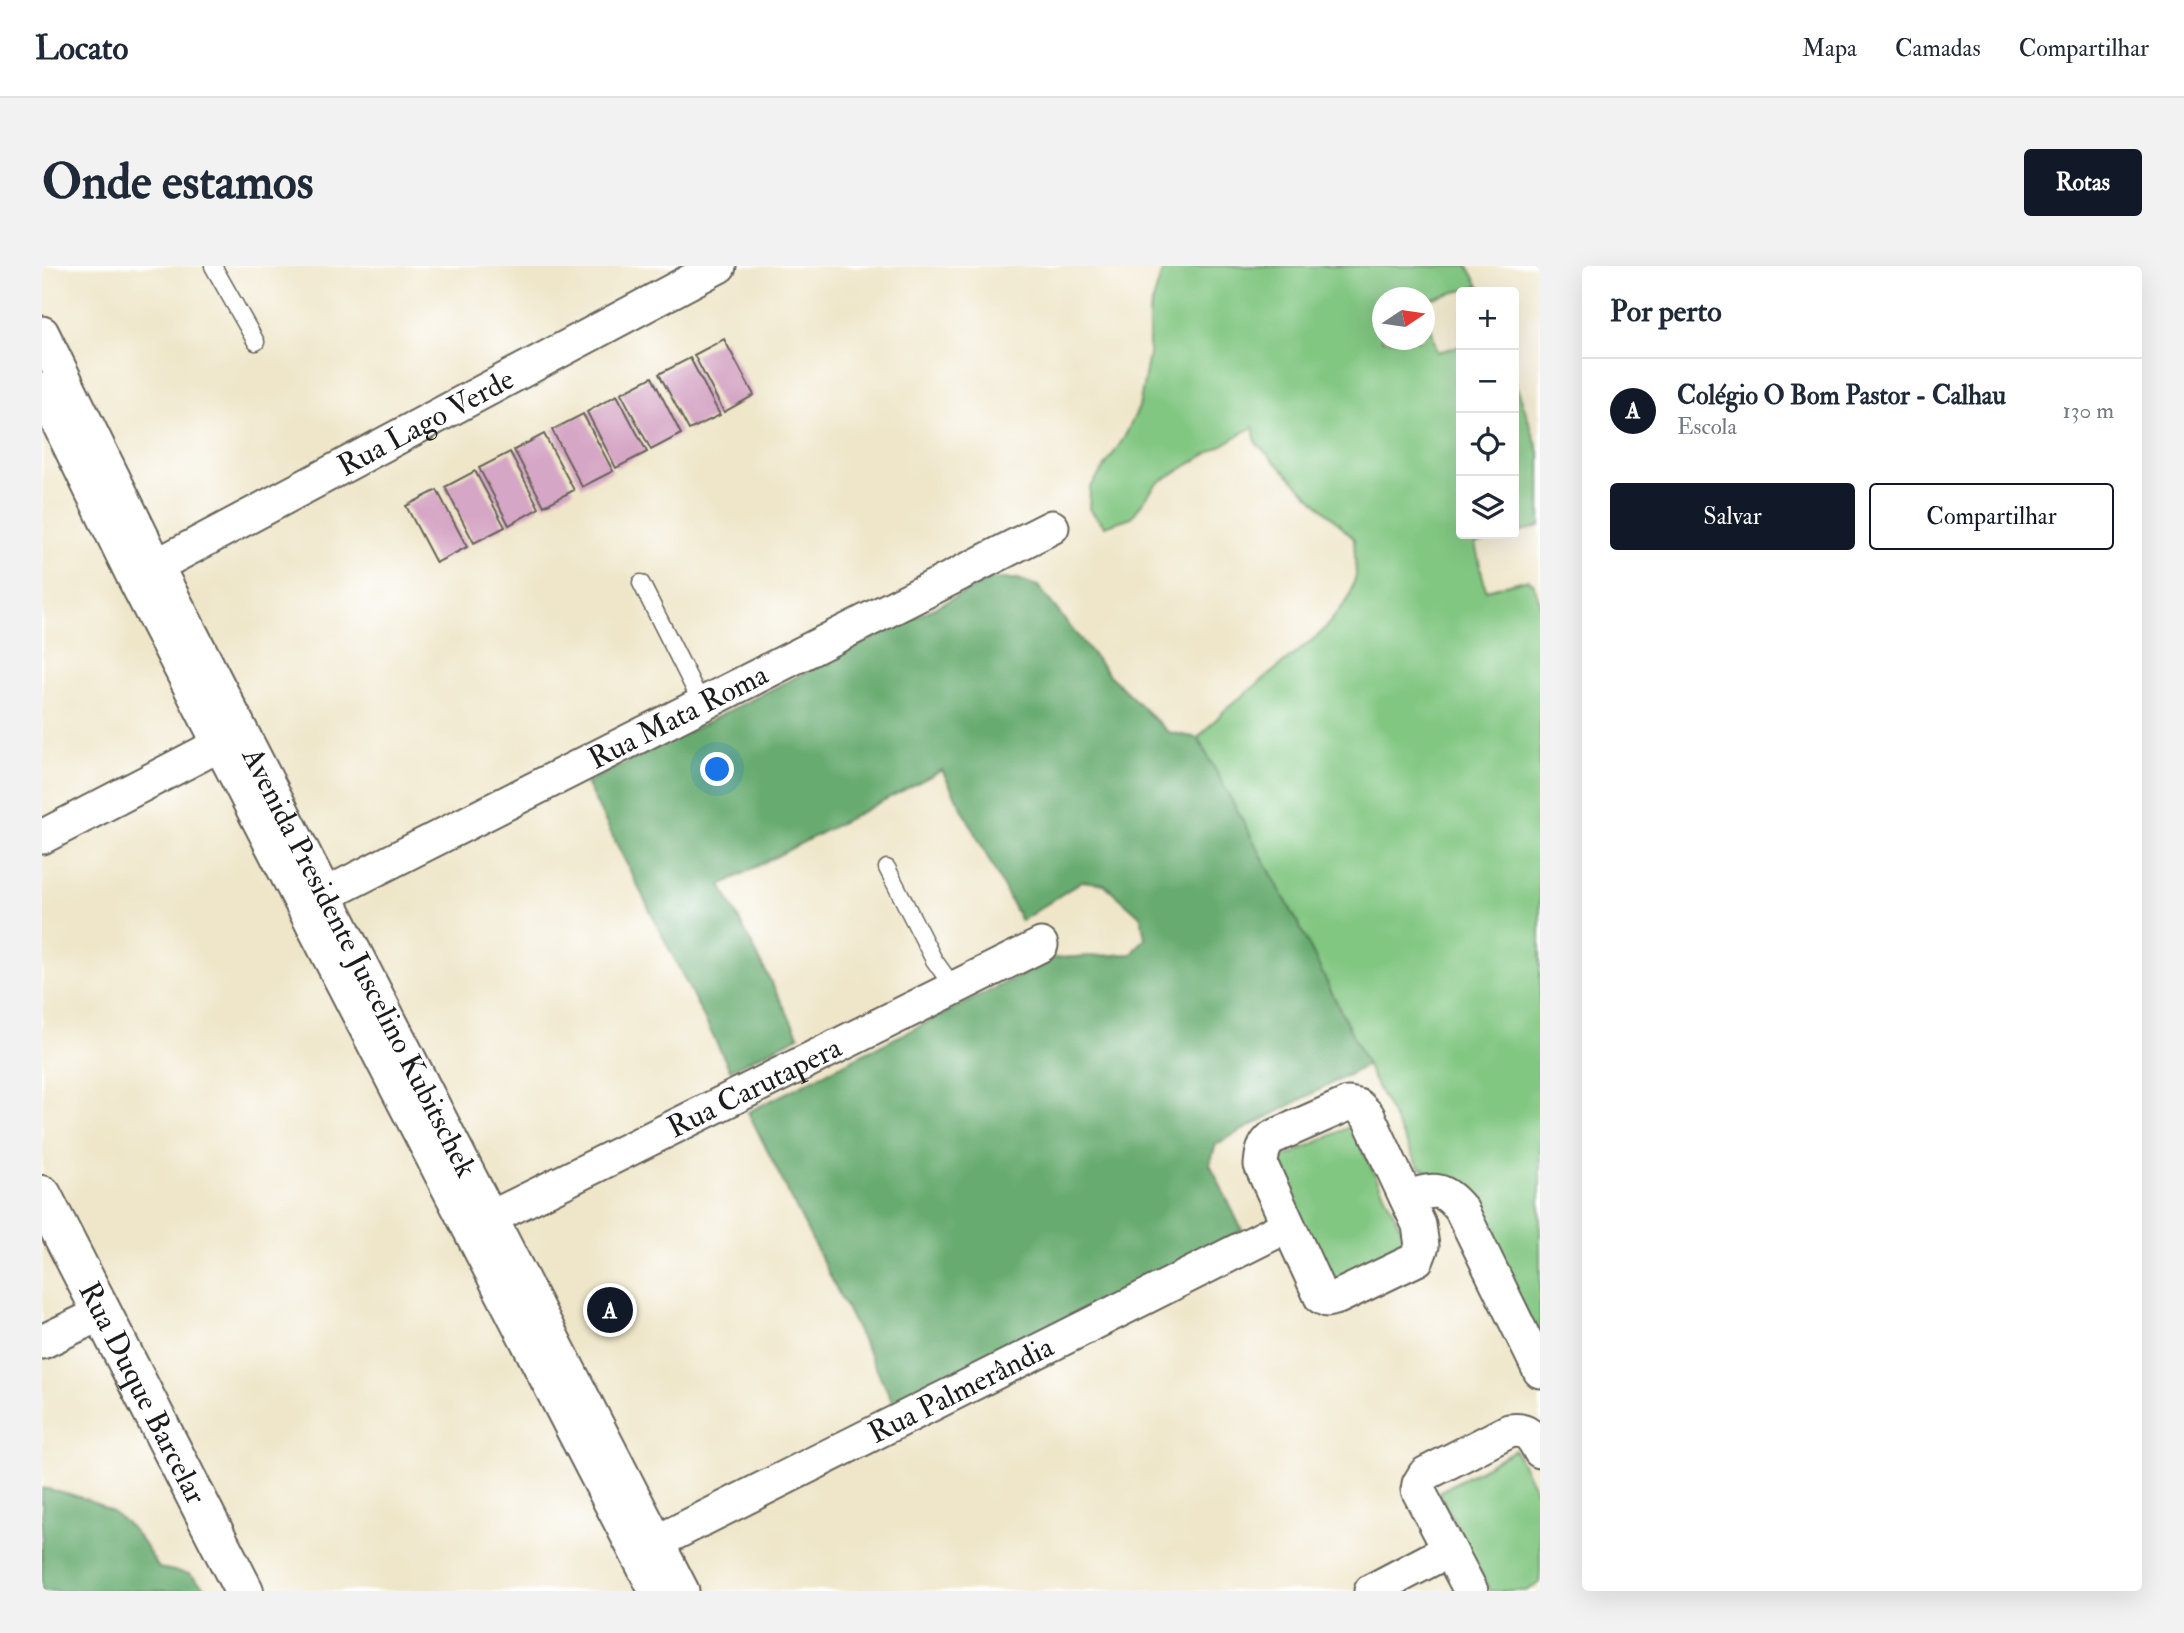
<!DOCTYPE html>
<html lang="pt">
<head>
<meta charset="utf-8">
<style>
	body { margin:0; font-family:"IM FELL Double Pica",serif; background:#f2f2f3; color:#1f2937 }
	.controls { position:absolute; right:21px; top:21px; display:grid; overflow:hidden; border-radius:7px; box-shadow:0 7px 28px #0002 }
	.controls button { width:63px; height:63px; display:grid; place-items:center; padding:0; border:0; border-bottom:2px solid #e0e1e3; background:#fff; color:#1f2937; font:35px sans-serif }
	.compass { position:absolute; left:1330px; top:21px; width:63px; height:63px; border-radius:50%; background:#fff; box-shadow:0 7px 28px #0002; rotate:77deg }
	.you { position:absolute; left:676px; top:504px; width:24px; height:24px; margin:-18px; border:5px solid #fff; border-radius:50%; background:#1a73e8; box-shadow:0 0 0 10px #1a73e833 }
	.badge { display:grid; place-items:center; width:46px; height:46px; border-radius:50%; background:#111827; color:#fff; font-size:23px; font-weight:700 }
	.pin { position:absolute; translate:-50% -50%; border:4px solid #fff; box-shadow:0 2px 7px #0006 }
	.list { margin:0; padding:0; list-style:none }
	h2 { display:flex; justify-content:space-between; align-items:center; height:91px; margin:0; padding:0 28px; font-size:30px }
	h2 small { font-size:23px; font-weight:400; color:#747a83 }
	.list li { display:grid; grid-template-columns:46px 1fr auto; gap:21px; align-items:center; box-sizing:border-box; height:105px; padding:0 28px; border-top:2px solid #e0e1e3 }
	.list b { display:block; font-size:26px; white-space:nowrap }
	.list p { margin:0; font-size:23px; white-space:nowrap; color:#747a83 }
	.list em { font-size:23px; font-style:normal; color:#747a83 }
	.actions { display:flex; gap:14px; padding:21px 28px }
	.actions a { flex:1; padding:16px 0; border:2px solid #111827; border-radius:7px; text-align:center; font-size:24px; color:#111827 }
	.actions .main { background:#111827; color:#fff }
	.icon { flex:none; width:38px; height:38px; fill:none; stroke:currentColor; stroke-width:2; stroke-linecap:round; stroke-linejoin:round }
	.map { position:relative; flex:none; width:1498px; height:1325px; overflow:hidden; border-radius:7px }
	header { display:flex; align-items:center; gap:42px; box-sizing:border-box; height:98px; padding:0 35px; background:#fff; border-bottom:2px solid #e0e1e3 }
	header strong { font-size:33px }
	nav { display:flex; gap:38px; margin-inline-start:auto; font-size:24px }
	.intro { display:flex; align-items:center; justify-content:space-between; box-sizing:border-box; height:168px; padding:0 42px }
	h1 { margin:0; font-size:49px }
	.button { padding:18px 32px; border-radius:7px; background:#111827; color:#fff; font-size:24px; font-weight:700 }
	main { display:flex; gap:42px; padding:0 42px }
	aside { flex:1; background:#fff; border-radius:7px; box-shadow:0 7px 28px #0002 }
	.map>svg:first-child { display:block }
	.green { fill:#81c681; stroke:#4e714e; stroke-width:2; fill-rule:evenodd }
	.forest { fill:#68ab6f; stroke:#426446; stroke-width:2 }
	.building { fill:#d5a6c5 }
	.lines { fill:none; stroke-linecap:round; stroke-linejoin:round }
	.service-casing { stroke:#666359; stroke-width:19 }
	.minor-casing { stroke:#666359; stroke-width:37 }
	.tertiary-casing { stroke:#666359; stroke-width:42 }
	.service { stroke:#fff; stroke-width:16 }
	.minor { stroke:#fff; stroke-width:33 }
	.tertiary { stroke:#fff; stroke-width:38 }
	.labels { text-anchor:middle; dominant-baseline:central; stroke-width:6; stroke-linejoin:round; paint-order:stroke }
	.street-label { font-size:30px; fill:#1c1c1c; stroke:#fff }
</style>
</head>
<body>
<header>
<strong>Locato</strong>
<nav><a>Mapa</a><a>Camadas</a><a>Compartilhar</a></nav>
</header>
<div class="intro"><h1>Onde estamos</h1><a class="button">Rotas</a></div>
<main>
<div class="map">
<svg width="1498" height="1325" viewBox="0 0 1498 1325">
	<rect width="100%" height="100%" fill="#fff"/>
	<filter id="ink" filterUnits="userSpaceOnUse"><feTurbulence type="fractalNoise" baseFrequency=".0143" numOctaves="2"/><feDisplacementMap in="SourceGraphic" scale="14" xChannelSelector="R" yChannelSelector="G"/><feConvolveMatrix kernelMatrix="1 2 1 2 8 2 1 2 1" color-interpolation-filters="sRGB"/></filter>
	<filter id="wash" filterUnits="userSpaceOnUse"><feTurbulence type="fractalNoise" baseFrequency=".00686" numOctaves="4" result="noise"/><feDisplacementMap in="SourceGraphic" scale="28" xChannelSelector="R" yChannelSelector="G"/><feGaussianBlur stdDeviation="1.57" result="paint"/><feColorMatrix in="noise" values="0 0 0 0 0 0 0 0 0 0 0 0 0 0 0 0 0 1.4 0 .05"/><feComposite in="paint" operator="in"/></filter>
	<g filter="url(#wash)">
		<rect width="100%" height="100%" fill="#efe6c9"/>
		<path class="green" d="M1125 0H1426L1437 20 1383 34 1395 86 1419 80V268H1469L1433 278 1444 324 1487 313 1488 316H1491L1498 337V1081L1427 926 1376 900 1156 472 1183 444 1280 366 1307 332 1314 309 1312 273 1214 177 1211 161 1114 218 1090 251 1063 260 1047 243 1048 222 1082 172 1097 141 1107 89V48L1119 9ZM1340 32H1382V74H1340Z
			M1472 111 1498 189V260L1472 267Z
			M1309 860 1366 976 1289 1016 1231 897Z
			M1473 1184 1498 1233V1317L1484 1325H1448L1397 1226Z"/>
		<path class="forest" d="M949 313H976L996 320 1067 409 1126 466 1156 472 1257 659 1325 799 1174 878 1168 898 1200 964 852 1138 706 846 1013 692 1090 688 1103 672 1099 651 1062 618 1040 615 979 655 900 504 679 619 757 770 688 804 544 517Z
			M0 1222C33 1228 64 1236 88 1261 100 1273 108 1289 117 1302L148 1308 167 1325H0Z"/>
		<g id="blocks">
			<path class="building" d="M682 73 712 129 682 146 652 89Z
				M648 92 678 149 647 164 617 108Z
				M610 111 639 168 609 184 579 127Z
				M575 129 605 186 574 202 545 146Z
				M541 148 571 205 540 221 510 164Z
				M502 168 532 224 502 240 472 184Z
				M468 186 497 242 467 259 437 202Z
				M433 205 463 261 432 277 403 221Z
				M395 224 425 281 394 297 364 240Z"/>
		</g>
	</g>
	<g filter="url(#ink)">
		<use href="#blocks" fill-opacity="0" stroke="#666359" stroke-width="2"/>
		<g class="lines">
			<defs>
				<path id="service" d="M171 0 214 76
					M599 317 660 438
					M845 602 892 694 912 722"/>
				<g id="minor">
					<path id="s1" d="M0 67 114 299 640 1325"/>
					<path d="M0 123 92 312 614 1325"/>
					<path id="s2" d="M95 310 677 0"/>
					<path d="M0 571 198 468"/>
					<path id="s3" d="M263 639 1010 261"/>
					<path d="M1306 838 1316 840 1326 850 1377 959 1380 980 1375 993 1296 1031 1285 1034 1279 1031 1219 899C1220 887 1221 879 1231 871Z"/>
					<path d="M1364 931C1392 924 1399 919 1419 943L1498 1105"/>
					<path id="s4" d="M430 961 999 679"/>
					<path d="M0 1076 60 1047"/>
					<path id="s5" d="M597 1285 1245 960"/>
					<path d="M1329 1325 1407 1284"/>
					<path d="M1429 1325 1376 1224 1377 1218 1383 1208 1467 1165C1485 1162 1490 1170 1498 1185"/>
				</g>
				<g id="tertiary">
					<path id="s6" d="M0 929 202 1325"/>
				</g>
			</defs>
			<use href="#service" class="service-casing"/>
			<use href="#minor" class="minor-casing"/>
			<use href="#tertiary" class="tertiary-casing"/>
			<use href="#service" class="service"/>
			<use href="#minor" class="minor"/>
			<use href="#tertiary" class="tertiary"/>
		</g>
	</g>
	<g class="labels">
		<g class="street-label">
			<text stroke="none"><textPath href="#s2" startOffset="327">Rua Lago Verde</textPath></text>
			<text stroke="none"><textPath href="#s3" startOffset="418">Rua Mata Roma</textPath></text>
			<text stroke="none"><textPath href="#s1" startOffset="705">Avenida Presidente Juscelino Kubitschek</textPath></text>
			<text stroke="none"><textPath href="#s4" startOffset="315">Rua Carutapera</textPath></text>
			<text stroke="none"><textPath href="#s5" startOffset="360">Rua Palmerândia</textPath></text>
			<text stroke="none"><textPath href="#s6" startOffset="222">Rua Duque Barcelar</textPath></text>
		</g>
	</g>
</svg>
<div class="controls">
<button>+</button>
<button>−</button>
<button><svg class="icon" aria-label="locate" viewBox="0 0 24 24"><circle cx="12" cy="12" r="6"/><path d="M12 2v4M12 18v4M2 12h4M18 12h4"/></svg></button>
<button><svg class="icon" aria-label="layers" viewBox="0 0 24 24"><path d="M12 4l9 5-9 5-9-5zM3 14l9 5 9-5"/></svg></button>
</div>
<svg class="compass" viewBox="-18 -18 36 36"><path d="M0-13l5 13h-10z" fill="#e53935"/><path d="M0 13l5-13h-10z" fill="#747a83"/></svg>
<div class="you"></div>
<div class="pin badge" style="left:568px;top:1044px">A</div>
</div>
<aside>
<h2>Por perto<small></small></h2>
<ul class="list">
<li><span class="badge">A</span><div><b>Colégio O Bom Pastor - Calhau</b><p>Escola</p></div><em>130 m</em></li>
</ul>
<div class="actions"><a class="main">Salvar</a><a>Compartilhar</a></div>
</aside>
</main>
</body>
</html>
